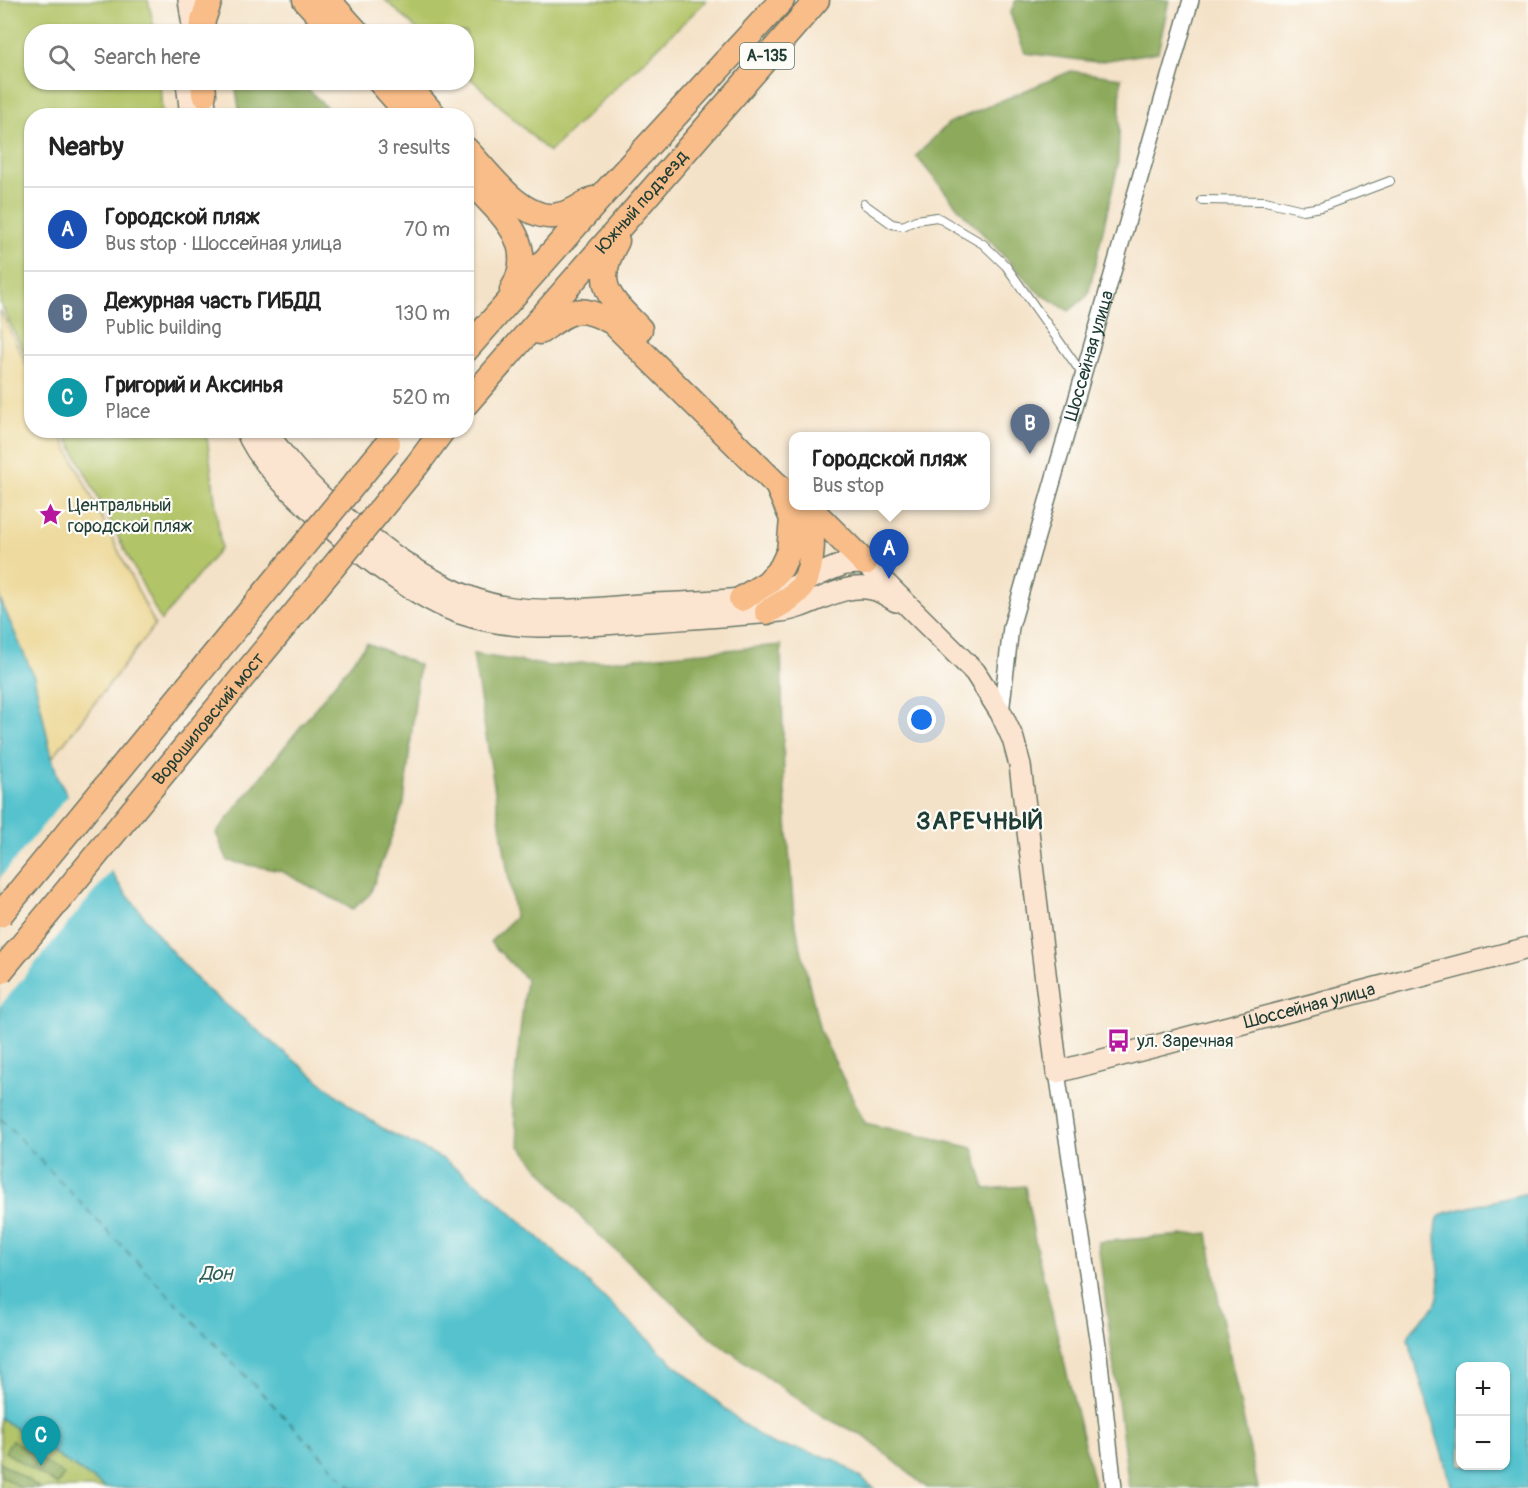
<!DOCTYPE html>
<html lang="en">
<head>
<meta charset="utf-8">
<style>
	body { margin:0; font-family:Pangolin,sans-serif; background:#f6f6f6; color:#222 }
	.controls { position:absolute; right:18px; bottom:18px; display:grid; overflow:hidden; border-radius:12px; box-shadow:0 2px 4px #0004 }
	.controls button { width:54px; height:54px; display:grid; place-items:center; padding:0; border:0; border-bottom:2px solid #e0e0e0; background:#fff; color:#222; font:30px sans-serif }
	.you { position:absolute; left:922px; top:720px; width:21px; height:21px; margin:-15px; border:4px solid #fff; border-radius:50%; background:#1a73e8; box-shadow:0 0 0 9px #1a73e833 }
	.badge { display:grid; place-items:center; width:39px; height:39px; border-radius:50%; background:#db2777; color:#fff; font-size:20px; font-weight:700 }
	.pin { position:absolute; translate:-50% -50px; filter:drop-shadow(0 2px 3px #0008) }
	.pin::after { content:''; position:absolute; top:32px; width:21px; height:18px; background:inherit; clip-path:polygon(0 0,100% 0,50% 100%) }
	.popup { position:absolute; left:789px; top:432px; width:201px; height:78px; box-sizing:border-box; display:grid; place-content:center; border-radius:12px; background:#fff; filter:drop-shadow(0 2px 4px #0005); font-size:20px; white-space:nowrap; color:#767676 }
	.popup b { font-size:22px; color:#222 }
	.popup::after { content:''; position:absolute; left:50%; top:100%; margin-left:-12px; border:12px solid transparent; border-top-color:#fff }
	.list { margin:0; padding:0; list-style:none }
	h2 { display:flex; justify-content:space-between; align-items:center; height:78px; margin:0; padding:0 24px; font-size:26px }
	h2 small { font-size:20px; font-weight:400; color:#767676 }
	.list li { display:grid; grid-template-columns:39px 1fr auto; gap:18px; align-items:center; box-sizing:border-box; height:84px; padding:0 24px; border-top:2px solid #e0e0e0 }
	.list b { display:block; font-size:22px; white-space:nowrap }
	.list p { margin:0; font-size:20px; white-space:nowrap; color:#767676 }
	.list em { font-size:20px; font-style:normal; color:#767676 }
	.icon { flex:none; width:33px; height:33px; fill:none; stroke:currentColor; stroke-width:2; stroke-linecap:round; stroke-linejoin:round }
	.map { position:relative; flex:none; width:1528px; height:1488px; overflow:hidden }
	.search { position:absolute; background:#fff; box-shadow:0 2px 4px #0004; left:24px; top:24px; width:450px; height:66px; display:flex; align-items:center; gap:15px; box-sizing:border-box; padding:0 21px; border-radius:24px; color:#767676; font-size:22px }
	.panel { position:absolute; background:#fff; box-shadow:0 2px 4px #0004; left:24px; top:108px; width:450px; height:330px; border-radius:24px }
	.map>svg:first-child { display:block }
	.green { fill:#b2c467; stroke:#68804e; stroke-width:1.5 }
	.forest { fill:#8daa5c; stroke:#567448; stroke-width:1.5 }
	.sand { fill:#eeda9e; stroke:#868c69; stroke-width:1.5 }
	.water { fill:#55c2cd; stroke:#3a8080; stroke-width:1.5; fill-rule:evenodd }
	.pier { fill:#f4e2c8 }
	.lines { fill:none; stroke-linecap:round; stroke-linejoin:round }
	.ferry { stroke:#2c5e5a; stroke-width:1.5; stroke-dasharray:8 6; stroke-linecap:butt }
	.service-casing { stroke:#6a7768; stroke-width:10 }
	.minor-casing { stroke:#6a7768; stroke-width:18 }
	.secondary-casing { stroke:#6a7768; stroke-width:24 }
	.primary-casing { stroke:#6a7768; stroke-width:27 }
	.service { stroke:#fff; stroke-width:8 }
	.minor { stroke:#fff; stroke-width:15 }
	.secondary { stroke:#fce5d0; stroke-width:21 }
	.primary { stroke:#f8bd89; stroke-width:24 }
	.primary-bridge-casing { stroke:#6a7768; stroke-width:27; stroke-linecap:butt }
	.primary-bridge { stroke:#f8bd89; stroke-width:24 }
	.labels { text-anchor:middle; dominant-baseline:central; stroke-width:4.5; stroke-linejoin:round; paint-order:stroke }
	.shield { fill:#fdfcf7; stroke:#62766e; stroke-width:1.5 }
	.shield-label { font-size:16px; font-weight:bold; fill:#1f3d34 }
	.street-label { font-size:18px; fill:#1f3d34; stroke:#fdfcf7 }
	.poi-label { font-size:18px; fill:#1f3d34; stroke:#fdfcf7; text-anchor:start }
	.water-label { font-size:20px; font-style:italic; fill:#2c5e5a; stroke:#fdfcf7 }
	.district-label { font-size:24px; font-weight:bold; letter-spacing:1.5px; fill:#1f3d34; stroke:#fdfcf7 }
</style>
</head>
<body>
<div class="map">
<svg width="1528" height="1488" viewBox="0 0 1528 1488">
	<rect width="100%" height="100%" fill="#fdfcf7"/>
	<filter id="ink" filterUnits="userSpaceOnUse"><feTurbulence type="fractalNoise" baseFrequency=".0167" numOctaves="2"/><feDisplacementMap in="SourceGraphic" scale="12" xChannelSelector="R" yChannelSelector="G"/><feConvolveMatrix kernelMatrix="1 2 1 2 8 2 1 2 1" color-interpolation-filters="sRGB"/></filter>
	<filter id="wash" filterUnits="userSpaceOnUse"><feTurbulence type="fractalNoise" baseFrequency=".008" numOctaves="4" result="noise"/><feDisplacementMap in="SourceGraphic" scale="24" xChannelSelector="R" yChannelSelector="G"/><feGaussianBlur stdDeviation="1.35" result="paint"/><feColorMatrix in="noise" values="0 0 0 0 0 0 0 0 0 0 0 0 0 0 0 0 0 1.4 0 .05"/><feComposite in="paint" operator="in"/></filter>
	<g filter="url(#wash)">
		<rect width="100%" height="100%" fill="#f4e2c8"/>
		<path class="green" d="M0 0H148L155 31 32 32V82L160 83 162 115 32 116 31 366 0 303Z
			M385 0H707L549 152 467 75 466 32 419 31Z
			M64 431H205L208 444 221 548 161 621Z
			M0 1418 106 1488H0Z"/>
		<path class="forest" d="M1016 0H1169L1158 52 1096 62 1025 53 1010 13Z
			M1071 71 1121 78 1118 165 1088 295 1069 311 1039 293 960 210 916 156 949 123Z
			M235 83H302L334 115H240Z
			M367 643 419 665 404 803 370 894 353 909 281 871 228 861 216 833Z
			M781 645 784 779 794 918 820 1031 865 1123 973 1148 985 1189 1025 1186 1036 1247 1095 1488H927L865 1437 824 1417 712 1339 585 1222 520 1146 512 1104 526 979 490 942 515 917 473 654 550 666Z
			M1208 1233 1219 1303 1258 1488H1129L1098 1242Z
			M12 1440 64 1475 57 1485 5 1452Z
			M0 1462 40 1488H21L0 1475Z"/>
		<path class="sand" d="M0 310 31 374 32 430 59 431 155 625 52 758 34 677 0 599Z"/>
		<path class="water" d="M0 599 34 677 52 758 59 781 118 883 166 945 204 987 359 1113 387 1131 443 1159 488 1192 577 1272 676 1366 743 1424 771 1444 801 1450 836 1460 874 1488H106L0 1418Z
			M1528 1193V1488H1452L1408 1339C1411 1324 1430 1317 1436 1303 1446 1279 1431 1244 1438 1218L1445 1213ZM1460 1366H1506V1466H1460Z"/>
		<path class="pier" d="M70 793 113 869 0 1006V878Z"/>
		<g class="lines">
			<path class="ferry" d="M0 1118 352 1488"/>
		</g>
	</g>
	<g filter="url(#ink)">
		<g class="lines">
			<defs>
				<path id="service" d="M1202 200 1265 201 1303 210 1321 207 1390 181
					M864 204 892 224 903 226 916 220 937 217 983 244 1006 266 1083 375"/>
				<g id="minor">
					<path id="s1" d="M1001 713 1011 627 1191 0"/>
					<path d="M1057 1072 1098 1345 1114 1488"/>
				</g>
				<g id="secondary">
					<path d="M189 0 194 32"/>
					<path d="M187 82 191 116"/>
					<path d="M202 82 206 116"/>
					<path d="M246 430C261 467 300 500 329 526 362 556 418 599 460 613 516 632 573 626 631 622 681 619 731 616 780 611 812 608 839 582 872 589 880 590 889 597 896 601"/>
					<path id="s2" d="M266 430C306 497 427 595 505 607 553 615 605 607 654 604 683 603 712 602 740 599 749 598 759 598 767 596 795 590 817 573 842 565 849 563 858 563 865 563L975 672 1001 713 1013 739 1020 765 1057 1072 1528 948"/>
				</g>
				<g id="primary">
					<path d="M305 0 334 32"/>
					<path d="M328 0 357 32"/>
					<path d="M202 32 203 20 210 0"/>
					<path d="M203 82 204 94"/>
					<path d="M380 82 410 116"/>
					<path d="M405 82 435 116"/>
					<path d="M466 149C487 171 520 219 554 216 569 214 581 206 593 199"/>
					<path d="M466 177C497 211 541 242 512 290"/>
					<path d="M617 241C592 285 609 297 640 329"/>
					<path d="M540 332C570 311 576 303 612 322L777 485 793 496"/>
					<path d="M466 350 608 189 782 0"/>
					<path id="s3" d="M466 404 817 0"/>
					<path d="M417 465 443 430"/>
					<path d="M808 506 865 563"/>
					<path d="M741 599 767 583 781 568 789 551 792 519 777 485"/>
					<path d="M767 612C779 605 797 596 804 583 815 560 812 532 810 508"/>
				</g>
			</defs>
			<use href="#service" class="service-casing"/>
			<use href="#minor" class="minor-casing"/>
			<use href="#secondary" class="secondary-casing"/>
			<use href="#primary" class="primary-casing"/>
			<use href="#service" class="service"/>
			<use href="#minor" class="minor"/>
			<use href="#secondary" class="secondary"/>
			<use href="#primary" class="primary"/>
			<defs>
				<g id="primary-bridge">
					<path d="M0 915 388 443"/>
					<path id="s4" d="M0 972 417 465"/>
				</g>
			</defs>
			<use href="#primary-bridge" class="primary-bridge-casing"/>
			<use href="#primary-bridge" class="primary-bridge"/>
		</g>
	</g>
	<defs>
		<symbol id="sight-bare" viewBox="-9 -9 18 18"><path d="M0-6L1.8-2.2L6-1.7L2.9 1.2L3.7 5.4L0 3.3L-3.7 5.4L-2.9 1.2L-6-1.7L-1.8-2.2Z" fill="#b5179e" stroke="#fdfcf7" stroke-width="2.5" paint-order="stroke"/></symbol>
		<symbol id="bus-bare" viewBox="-9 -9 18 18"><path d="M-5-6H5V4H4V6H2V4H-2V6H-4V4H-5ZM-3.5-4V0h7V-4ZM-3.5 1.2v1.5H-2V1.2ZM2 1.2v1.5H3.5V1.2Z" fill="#b5179e" stroke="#fdfcf7" stroke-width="2.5" paint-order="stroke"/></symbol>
	</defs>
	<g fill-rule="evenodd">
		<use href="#sight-bare" x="34" y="498" width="33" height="33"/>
		<use href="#bus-bare" x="1102" y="1024" width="33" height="33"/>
	</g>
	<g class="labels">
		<rect class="shield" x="740" y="43" width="54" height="26" rx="4.5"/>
		<g class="shield-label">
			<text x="767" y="56">А-135</text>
		</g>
		<g class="street-label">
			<text stroke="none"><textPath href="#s3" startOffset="268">Южный подъезд</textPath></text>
			<text stroke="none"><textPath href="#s1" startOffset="369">Шоссейная улица</textPath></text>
			<text stroke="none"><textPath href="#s4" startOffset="328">Ворошиловский мост</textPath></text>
			<text stroke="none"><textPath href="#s2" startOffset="1500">Шоссейная улица</textPath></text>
		</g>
		<g class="poi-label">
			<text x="68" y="505">Центральный<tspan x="68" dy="21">городской пляж</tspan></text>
			<text x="1137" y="1041">ул. Заречная</text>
		</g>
		<g class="water-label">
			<text x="216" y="1273">Дон</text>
		</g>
		<g class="district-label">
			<text x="980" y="821">ЗАРЕЧНЫЙ</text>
		</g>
	</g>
</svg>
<div class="controls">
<button>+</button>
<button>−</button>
</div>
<div class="you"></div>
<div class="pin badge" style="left:889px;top:579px;background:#1a4fb4">A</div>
<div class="popup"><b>Городской пляж</b>Bus stop</div>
<div class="pin badge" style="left:1030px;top:454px;background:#5c6f8a">B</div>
<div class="pin badge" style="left:41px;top:1466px;background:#0f9aa8">C</div>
<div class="search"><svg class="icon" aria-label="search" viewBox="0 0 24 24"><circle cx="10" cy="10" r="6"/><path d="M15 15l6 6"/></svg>Search here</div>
<section class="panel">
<h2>Nearby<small>3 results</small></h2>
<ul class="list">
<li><span class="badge" style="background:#1a4fb4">A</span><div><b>Городской пляж</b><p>Bus stop · Шоссейная улица</p></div><em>70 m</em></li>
<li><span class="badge" style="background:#5c6f8a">B</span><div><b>Дежурная часть ГИБДД</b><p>Public building</p></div><em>130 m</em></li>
<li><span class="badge" style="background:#0f9aa8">C</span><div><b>Григорий и Аксинья</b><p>Place</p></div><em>520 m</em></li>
</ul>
</section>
</div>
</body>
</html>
